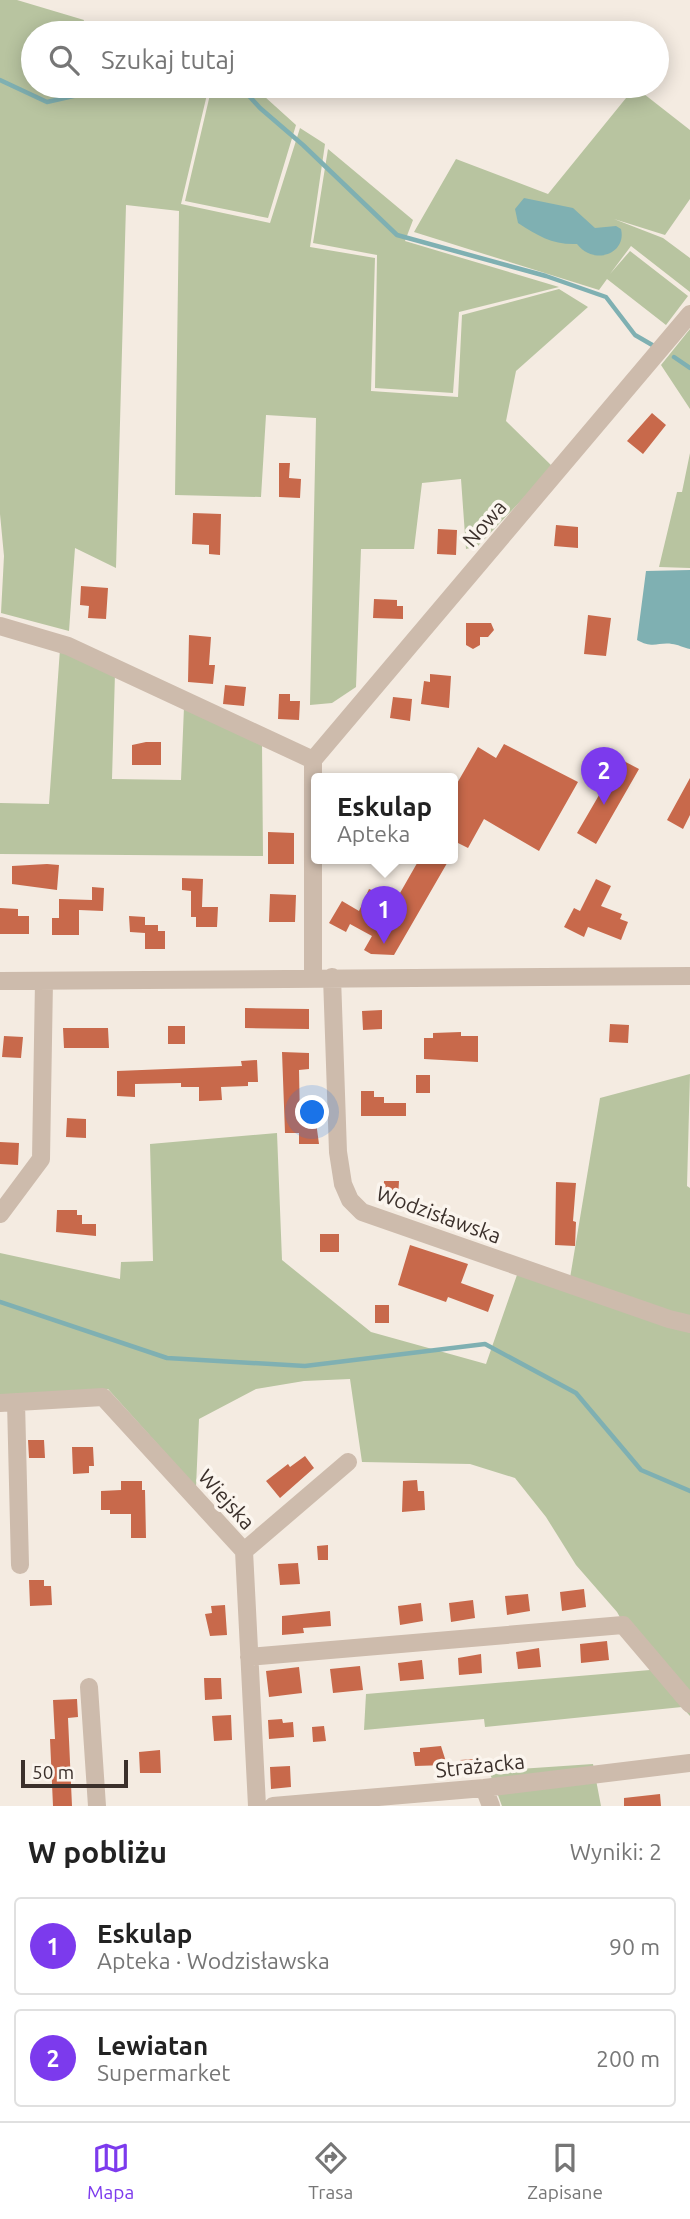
<!DOCTYPE html>
<html lang="pl">
<head>
<meta charset="utf-8">
<style>
	body { margin:0; font-family:Ubuntu,sans-serif; background:#f6f6f6; color:#222 }
	.scale { position:absolute; left:21px; bottom:18px; width:107px; box-sizing:border-box; padding-left:7px; border:4px solid #3b302b; border-top:0; font-size:19px; line-height:24px; white-space:nowrap; color:#3b302b; -webkit-text-stroke:5px #fbf5ee; paint-order:stroke }
	.you { position:absolute; left:313px; top:1113px; width:24px; height:24px; margin:-18px; border:5px solid #fff; border-radius:50%; background:#1a73e8; box-shadow:0 0 0 10px #1a73e833 }
	.badge { display:grid; place-items:center; width:46px; height:46px; border-radius:50%; background:#7c3aed; color:#fff; font-size:23px; font-weight:700 }
	.pin { position:absolute; translate:-50% -58px; filter:drop-shadow(0 2px 4px #0008) }
	.pin::after { content:''; position:absolute; top:37px; width:24px; height:21px; background:inherit; clip-path:polygon(0 0,100% 0,50% 100%) }
	.popup { position:absolute; left:311px; top:773px; width:147px; height:91px; box-sizing:border-box; display:grid; place-content:center; border-radius:7px; background:#fff; filter:drop-shadow(0 2px 5px #0005); font-size:23px; white-space:nowrap; color:#767676 }
	.popup b { font-size:26px; color:#222 }
	.popup::after { content:''; position:absolute; left:50%; top:100%; margin-left:-14px; border:14px solid transparent; border-top-color:#fff }
	.list { margin:0; padding:0; list-style:none }
	h2 { display:flex; justify-content:space-between; align-items:center; height:91px; margin:0; padding:0 28px; font-size:30px }
	h2 small { font-size:23px; font-weight:400; color:#767676 }
	.list li { display:grid; grid-template-columns:46px 1fr auto; gap:21px; align-items:center; box-sizing:border-box; height:98px; margin:0 14px 14px; padding:0 14px; border:2px solid #e0e0e0; border-radius:7px }
	.list b { display:block; font-size:26px; white-space:nowrap }
	.list p { margin:0; font-size:23px; white-space:nowrap; color:#767676 }
	.list em { font-size:23px; font-style:normal; color:#767676 }
	.icon { flex:none; width:38px; height:38px; fill:none; stroke:currentColor; stroke-width:2; stroke-linecap:round; stroke-linejoin:round }
	.map { position:relative; flex:none; width:690px; height:1806px; overflow:hidden }
	.search { position:absolute; background:#fff; box-shadow:0 4px 18px #0003; left:21px; right:21px; top:21px; height:77px; display:flex; align-items:center; gap:18px; box-sizing:border-box; padding:0 24px; border-radius:38px; color:#767676; font-size:26px }
	.sheet { height:315px; background:#fff }
	nav { display:flex; justify-content:space-around; align-items:center; box-sizing:border-box; height:98px; border-top:2px solid #e0e0e0; background:#fff; font-size:19px; color:#767676 }
	nav a { display:grid; justify-items:center; gap:4px }
	nav .on { color:#7c3aed }
	.map>svg:first-child { display:block }
	.green { fill:#b8c4a0 }
	.water { fill:#7fb0b2 }
	.lines { fill:none; stroke-linecap:round; stroke-linejoin:round }
	.stream { stroke:#7fb0b2; stroke-width:4.5 }
	.building { fill:#c8694b }
	.minor { stroke:#cdbbac; stroke-width:18 }
	.labels { text-anchor:middle; dominant-baseline:central; stroke-width:7; stroke-linejoin:round; paint-order:stroke }
	.street-label { font-size:21px; fill:#3b302b; stroke:#fbf5ee }
</style>
</head>
<body>
<div class="map">
<svg width="690" height="1806" viewBox="0 0 690 1806">
	<rect width="100%" height="100%" fill="#f4ebe1"/>
	<path class="green" d="M0 0H17L84 20 80 33H33V86H63L62 91 89 86H209L181 204 270 223 300 128 325 144 310 247 375 258 371 391 458 397 462 315 559 289 588 307 516 371 506 421 553 467 478 546 466 549 461 479 422 483 414 549H361L356 687 332 703 310 705 316 418 266 415 261 497 175 495 179 211 126 205 116 568 75 548 69 631 1 613 4 556 0 514Z
		M212 86H253L296 125 268 218 185 201Z
		M635 87 690 130V199L665 235 614 219 663 238 690 258V292L631 246 610 274 630 251 688 296 666 325 607 279 599 290 414 232 456 159 548 194Z
		M328 149 413 220 405 241 559 287 459 312 453 393 375 388 377 255 313 243Z
		M690 329V409L661 365Z
		M690 453V568L659 567 677 492H682Z
		M60 649 115 673 112 779 181 780 184 707 262 743 263 856 0 854V803L49 804Z
		M690 1074 687 1186 690 1188V1716L682 1707 485 1727 484 1719 364 1730 366 1694 650 1670 617 1612 576 1565 546 1517 515 1478 470 1464 362 1462 350 1379 304 1381 256 1389 199 1419 196 1487 108 1389 0 1396V1253L120 1279 121 1262 153 1261 150 1144 277 1133 282 1260 371 1332 486 1364 518 1272 568 1290 600 1098Z
		M593 1764 601 1806H502L489 1771Z"/>
	<path class="water" d="M524 198 573 208 595 228 616 226 621 229C627 254 594 266 577 244 553 245 538 236 518 223L515 209Z
		M690 570V649C684 648 677 644 672 644 658 642 653 649 637 640L646 571Z"/>
	<g class="lines">
		<path class="stream" d="M0 80 47 102 117 86
			M240 86 260 108 303 145 397 235 546 276 606 297 635 335 654 346
			M674 357 690 368
			M0 1302 167 1358 305 1366 485 1344 576 1393 641 1470 690 1491"/>
	</g>
	<path class="building" d="M652 413 666 425 643 454 627 441Z
		M279 463H290L289 478 301 479 300 498 279 497Z
		M193 513 221 514 220 555 209 554V545L192 544Z
		M556 525 578 527V548L554 546Z
		M438 529 457 530 456 555 437 554Z
		M81 586 108 588 106 619 88 618 89 606 80 605Z
		M374 599 397 600V606H403V619L373 618Z
		M588 615 611 618 606 656 584 654Z
		M466 623H491L494 630 488 637H480V645L473 649 466 645Z
		M189 635 211 637 209 665H215L213 684 188 682Z
		M430 674 451 676 449 708 421 704 424 681 430 682Z
		M225 685 246 687 244 706 223 704Z
		M279 694H290V701H300L299 720 278 719Z
		M393 697 412 699 410 721 390 718Z
		M146 742H161V765H132V745Z
		M504 744 578 782 539 851 484 819 468 848 452 840V792L478 747 496 758Z
		M620 759 639 769 596 844 577 833Z
		M690 778V815L683 829 667 820Z
		M268 832 294 833V864H268Z
		M420 858H450L394 955 371 954 364 950 372 936 350 924 346 932 329 923 342 901 359 911 369 889 396 900Z
		M47 864 59 865 57 890 12 884V866Z
		M182 878 203 879 202 907H218L217 927H196V917H191V891L182 890Z
		M596 879 611 886 601 906 622 914 620 919 628 922 621 940 588 927 584 937 564 927 574 908 580 911Z
		M92 887 104 888 103 911 79 910V935H52V918H59V899L92 900Z
		M270 894 296 895 295 922H269Z
		M0 908 18 909V916H29V934H0Z
		M129 916 145 917V925H158V931H165V949H145V933L130 932Z
		M245 1008 309 1009V1029L245 1028Z
		M382 1010V1029L363 1030 362 1011Z
		M610 1024 629 1025 628 1043 609 1042Z
		M168 1026H185V1044H168Z
		M63 1028H108L109 1048H64Z
		M461 1032V1036H478V1062L424 1059V1038H433V1033Z
		M4 1036 23 1037 21 1058 2 1057Z
		M282 1052 309 1053V1069L299 1070 300 1122H316L319 1144H299V1133H285Z
		M257 1060 258 1082H248V1086L221 1087 222 1100 199 1101V1087H181V1083L135 1084V1097L117 1096V1071L242 1066 241 1061Z
		M416 1075H430V1093H416Z
		M361 1091H374V1097H384V1103H406V1116H361Z
		M67 1118 86 1119V1138L66 1137Z
		M0 1142 19 1143 18 1165 0 1164Z
		M384 1181H399L398 1199H383Z
		M556 1182 576 1183 573 1221 576 1222 575 1246 555 1245Z
		M57 1210H77V1215H82V1224H96V1236L56 1232Z
		M320 1234H339V1252H320Z
		M410 1245 468 1264 461 1283 494 1295 488 1312 448 1297 446 1302 398 1285Z
		M375 1305H389V1323H375Z
		M28 1440H44L45 1458H29Z
		M72 1447H93L94 1466H89V1473L73 1474Z
		M305 1456 314 1468 280 1498 266 1481 288 1464 290 1467Z
		M417 1480 418 1491H424L425 1510 402 1512 403 1481Z
		M121 1481H142V1490H145L146 1538H131V1514H110V1510H101V1491L121 1490Z
		M328 1545V1560H318L317 1546Z
		M298 1563 300 1584 280 1585 278 1564Z
		M29 1580H44V1586H51L52 1605 30 1606Z
		M584 1589 586 1607 562 1611 560 1592Z
		M528 1594 530 1611 507 1615 505 1596Z
		M473 1600 475 1618 451 1622 449 1603Z
		M421 1603 423 1621 400 1625 398 1606Z
		M225 1605 227 1635 210 1636 205 1614 212 1613 211 1606Z
		M330 1611 331 1626 303 1628 304 1633 282 1635V1616Z
		M607 1641 609 1660 581 1663 580 1644Z
		M539 1648 541 1667 518 1669 516 1652Z
		M481 1654 482 1673 459 1675 458 1658Z
		M422 1660 424 1679 400 1681 398 1663Z
		M360 1666 363 1690 333 1693 330 1669Z
		M299 1667 302 1693 269 1697 266 1671Z
		M204 1678H221L222 1699 205 1700Z
		M77 1699 78 1717 68 1718 72 1806H53L50 1739H55L53 1700Z
		M231 1715 232 1740 214 1741 212 1716Z
		M282 1719 283 1723 293 1722 294 1737 269 1739 268 1720Z
		M324 1726 326 1741 313 1742 312 1727Z
		M441 1746 447 1765 415 1766 413 1752H420V1748Z
		M160 1750 161 1773H140L139 1752Z
		M475 1759 477 1774 462 1776 460 1760Z
		M290 1766 291 1787 271 1789 270 1767Z
		M660 1794 661 1806H624V1798Z"/>
	<g class="lines">
		<path class="minor" d="M0 626 68 646 313 760V977
			M313 760 690 314
			M332 977 338 1152 343 1184 350 1200 362 1212 669 1319 690 1324
			M0 981 690 976
			M0 1214 41 1159 44 981
			M16 1402 20 1565
			M0 1403 103 1397 244 1551 257 1806
			M244 1551 348 1462
			M249 1657 623 1625 690 1704
			M89 1687 97 1806
			M484 1788 491 1806
			M273 1806 484 1788 690 1763"/>
	</g>
	<g class="labels">
		<g class="street-label">
			<text transform="translate(484 523) rotate(-49)">Nowa</text>
			<text transform="translate(439 1214) rotate(20)">Wodzisławska</text>
			<text transform="translate(227 1499) rotate(48)">Wiejska</text>
			<text transform="translate(480 1765) rotate(-6)">Strażacka</text>
		</g>
	</g>
</svg>
<div class="scale">50 m</div>
<div class="you"></div>
<div class="pin badge" style="left:384px;top:944px">1</div>
<div class="popup"><b>Eskulap</b>Apteka</div>
<div class="pin badge" style="left:604px;top:805px">2</div>
<div class="search"><svg class="icon" aria-label="search" viewBox="0 0 24 24"><circle cx="10" cy="10" r="6"/><path d="M15 15l6 6"/></svg>Szukaj tutaj</div>
</div>
<section class="sheet">
<h2>W pobliżu<small>Wyniki: 2</small></h2>
<ul class="list">
<li><span class="badge">1</span><div><b>Eskulap</b><p>Apteka · Wodzisławska</p></div><em>90 m</em></li>
<li><span class="badge">2</span><div><b>Lewiatan</b><p>Supermarket</p></div><em>200 m</em></li>
</ul>
</section>
<nav>
<a class="on"><svg class="icon" aria-label="map" viewBox="0 0 24 24"><path d="M3 6l6-2 6 2 6-2v14l-6 2-6-2-6 2zM9 4v14M15 6v14"/></svg>Mapa</a>
<a><svg class="icon" aria-label="directions" viewBox="0 0 24 24"><path d="M12 3l9 9-9 9-9-9zM9 14v-3h6M13 9l2 2-2 2"/></svg>Trasa</a>
<a><svg class="icon" aria-label="saved" viewBox="0 0 24 24"><path d="M7 4h10v16l-5-4-5 4z"/></svg>Zapisane</a>
</nav>
</body>
</html>
